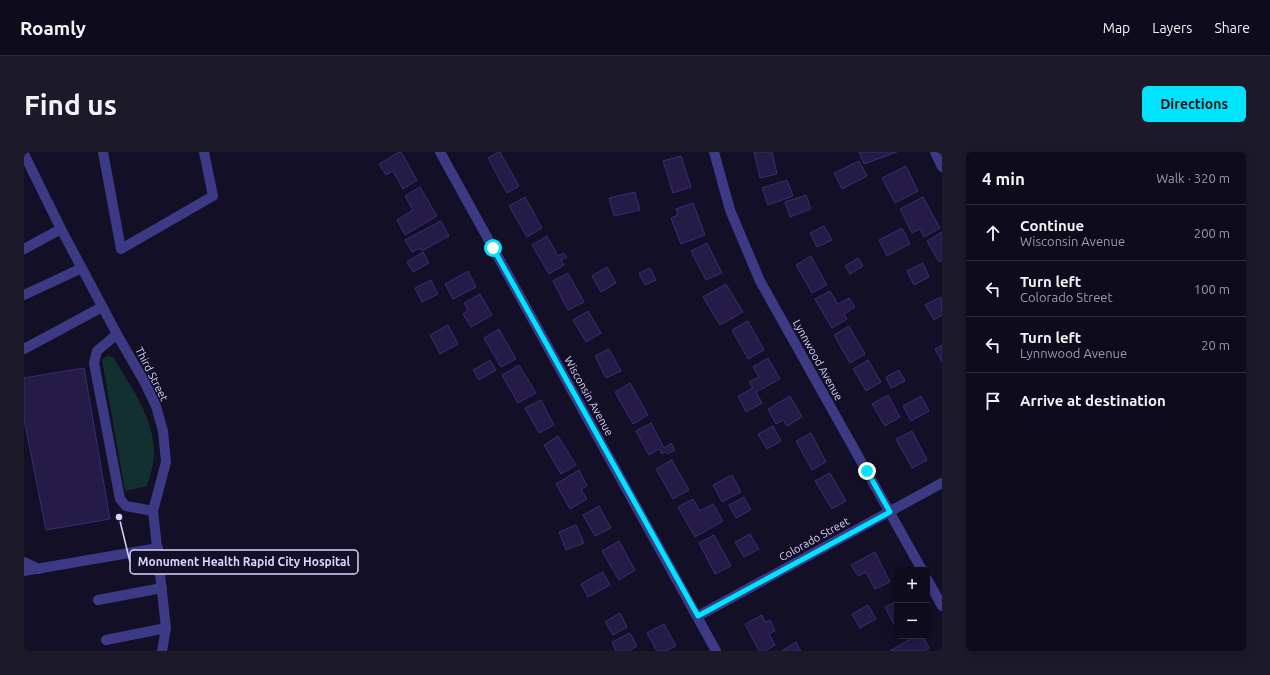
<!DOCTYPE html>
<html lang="en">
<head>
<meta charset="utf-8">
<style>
	body { margin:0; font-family:Ubuntu,sans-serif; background:#1c1929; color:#f1f3f6 }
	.controls { position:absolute; right:12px; bottom:12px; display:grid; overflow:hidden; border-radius:6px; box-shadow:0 2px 10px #0003 }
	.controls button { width:36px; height:36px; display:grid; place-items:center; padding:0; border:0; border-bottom:1px solid #2e2b3b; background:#0e0b1c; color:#f1f3f6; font:20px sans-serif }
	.stop { position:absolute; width:12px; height:12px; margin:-9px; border:3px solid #00e5ff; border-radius:50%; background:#fff }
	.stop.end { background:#00e5ff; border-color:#fff; box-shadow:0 1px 4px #0008 }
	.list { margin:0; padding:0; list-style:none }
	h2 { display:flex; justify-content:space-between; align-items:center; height:52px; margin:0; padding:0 16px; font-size:17px }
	h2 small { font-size:13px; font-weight:400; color:#9b9ba3 }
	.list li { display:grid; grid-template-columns:26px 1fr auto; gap:12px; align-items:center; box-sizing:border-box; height:56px; padding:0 16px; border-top:1px solid #2e2b3b }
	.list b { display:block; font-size:15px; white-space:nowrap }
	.list p { margin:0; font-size:13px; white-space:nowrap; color:#9b9ba3 }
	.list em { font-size:13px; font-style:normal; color:#9b9ba3 }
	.icon { flex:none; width:22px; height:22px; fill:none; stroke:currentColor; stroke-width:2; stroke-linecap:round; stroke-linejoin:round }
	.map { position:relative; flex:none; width:918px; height:499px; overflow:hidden; border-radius:6px }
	header { display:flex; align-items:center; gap:24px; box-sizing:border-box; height:56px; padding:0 20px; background:#0e0b1c; border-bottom:1px solid #2e2b3b }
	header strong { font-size:19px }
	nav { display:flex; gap:22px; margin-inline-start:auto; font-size:14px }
	.intro { display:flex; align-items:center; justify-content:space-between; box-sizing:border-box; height:96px; padding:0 24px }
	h1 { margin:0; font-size:28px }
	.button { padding:10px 18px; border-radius:6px; background:#00e5ff; color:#111; font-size:14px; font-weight:700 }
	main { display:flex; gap:24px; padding:0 24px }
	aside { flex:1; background:#0e0b1c; border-radius:6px; box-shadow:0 2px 10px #0003 }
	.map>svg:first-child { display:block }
	.green { fill:#12302f }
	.building { fill:#241b47; stroke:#3b2d73 }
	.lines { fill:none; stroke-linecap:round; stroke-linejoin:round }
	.minor { stroke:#3d3a85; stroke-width:10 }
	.route { stroke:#00e5ff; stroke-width:5 }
	.labels { text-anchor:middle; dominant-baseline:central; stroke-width:3; stroke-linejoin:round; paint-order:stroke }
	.street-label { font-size:11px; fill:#d9d4ff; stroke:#130f26 }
	.leader { fill:none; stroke:#d9d4ff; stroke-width:1.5 }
	.callout-dot { fill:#d9d4ff; stroke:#130f26; stroke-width:1.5 }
	.callout { fill:#130f26; stroke:#d9d4ff; stroke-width:1.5 }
	.callout-label { font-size:12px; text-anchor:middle; font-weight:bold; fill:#d9d4ff }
</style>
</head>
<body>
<header>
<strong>Roamly</strong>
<nav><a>Map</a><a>Layers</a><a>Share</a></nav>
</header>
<div class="intro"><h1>Find us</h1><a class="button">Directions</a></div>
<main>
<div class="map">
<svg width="918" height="499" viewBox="0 0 918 499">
	<rect width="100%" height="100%" fill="#130f26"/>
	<path class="green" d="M83 204 89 205C106 234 128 262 130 297 131 310 126 322 123 334L101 339 78 208Z"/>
	<path class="building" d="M375 0H377L393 28 379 37 369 19 362 23 355 12Z
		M474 0H476L495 34 483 41 464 6Z
		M730 0H748L753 22 736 26Z
		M835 0H873L840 12Z
		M657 4 667 35 649 41 639 9Z
		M835 9 843 24 818 37 810 21Z
		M882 14 894 39 871 51 858 26Z
		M763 28 769 44 744 53 738 36Z
		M396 35 413 64 381 83 373 68 389 58 381 44Z
		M611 40 616 58 590 64 585 46Z
		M782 43 787 57 766 65 761 50Z
		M501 45 518 76 503 85 485 54Z
		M899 45 916 76 900 85 896 77 888 81 876 57Z
		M669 51 681 83 657 92 647 66 654 63 652 57Z
		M417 69 425 84 398 99 396 96 388 100 381 88Z
		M800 74 808 88 793 95 786 81Z
		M878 76 886 92 863 104 855 88Z
		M918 80V108L915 110 903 89Z
		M523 84 534 104 540 101 543 105 537 108 540 113 525 122 508 93Z
		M683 91 698 121 682 128 667 99Z
		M399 100 405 111 389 120 383 110Z
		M787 104 803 133 788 141 772 113Z
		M834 106 839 114 826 122 821 114Z
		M899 111 905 125 890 133 883 119Z
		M583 115 592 131 577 140 568 124Z
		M626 116 632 128 621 133 615 121Z
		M444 119 452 135 429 147 421 132Z
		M544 121 560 150 544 158 529 129Z
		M407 128 414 142 398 150 391 136Z
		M702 132 719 160 696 173 679 145Z
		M806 139 814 152 825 146 831 155 820 162 823 167 808 176 791 147Z
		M456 142 468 163 447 175 439 162 444 158 440 151Z
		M917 145 918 163 910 168 901 153Z
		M564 159 577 181 562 190 549 168Z
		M724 169 740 198 724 207 708 178Z
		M424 173 434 192 416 202 406 183Z
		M825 174 841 202 826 211 810 183Z
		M475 177 492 207 477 215 460 186Z
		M918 193V210L911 197Z
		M585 197 597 219 582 226 571 204Z
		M744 206 756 227 732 240 738 251 722 260 714 244 729 236 725 230 735 225 729 215Z
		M466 208 472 218 455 228 449 218Z
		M844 208 857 230 842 239 829 217Z
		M495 213 512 241 494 251 478 223Z
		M60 216 86 367 22 378 0 267V226Z
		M875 218 881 229 867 236 862 225Z
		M606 231 624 263 609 272 591 240Z
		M864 243 876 265 861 274 848 252Z
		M766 244 778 265 763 274 759 268 752 272 744 257Z
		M897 244 905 259 887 269 879 254Z
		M517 248 530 273 515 281 501 256Z
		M627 271 640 296 647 291 651 298 643 302 641 300 638 302 635 297 625 303 612 279Z
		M749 274 757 289 743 297 734 282Z
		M888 279 903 308 888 316 872 287Z
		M787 281 802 310 788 318 772 289Z
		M534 284 552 313 537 322 520 293Z
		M648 308 665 338 649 347 632 317Z
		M555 318 563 334 557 337 563 347 546 357 532 332Z
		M806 321 822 349 808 357 791 329Z
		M708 323 717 340 698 350 689 333Z
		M720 345 727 358 712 366 705 353Z
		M669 347 676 359 689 352 699 369 671 385 654 355Z
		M575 354 587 376 571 384 559 363Z
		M552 373 560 391 542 398 535 380Z
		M726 382 735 397 720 405 711 390Z
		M690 383 707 414 691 422 675 391Z
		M595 389 611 418 595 428 578 399Z
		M851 400 866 430 851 437 842 420 834 424 827 413Z
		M579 420 586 433 564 445 557 432Z
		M873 449V478L861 455Z
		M844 453 852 467 836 476 828 462Z
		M596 461 603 475 589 483 581 470Z
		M738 463 741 470 746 468 751 479 745 482 751 493 741 499H735L721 472Z
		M640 472 652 494 642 499H633L623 481Z
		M606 481 613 494 605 499H592L588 490Z
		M891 484H899L905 496 900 499H866Z
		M772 490 777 499H758Z"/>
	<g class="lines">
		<path class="minor" d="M79 0 97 97 189 44 180 0
			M416 0 692 499
			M690 0 706 58 736 129 898 418
			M911 0 918 15
			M0 2 37 77 95 186 120 229 132 254 139 279 142 310 129 359 142 476 138 499
			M0 97 37 77
			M0 143 58 116
			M93 182 73 199 70 211 96 347 102 354 129 359
			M0 197 78 155
			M0 410 15 417
			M0 419 134 396
			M903 427 918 454
			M74 448 138 436
			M674 464 918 331
			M82 488 142 476"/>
	</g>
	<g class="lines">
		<path class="route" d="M469 96 674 464 866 360 843 319"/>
	</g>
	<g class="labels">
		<g class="street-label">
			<text transform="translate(794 208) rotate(61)">Lynnwood Avenue</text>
			<text transform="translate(128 222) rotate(63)">Third Street</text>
			<text transform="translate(565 244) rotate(61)">Wisconsin Avenue</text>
			<text transform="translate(790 387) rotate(-29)">Colorado Street</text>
		</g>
	</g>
	<path class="leader" d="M95 365L106 410"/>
	<circle class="callout-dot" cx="95" cy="365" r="4"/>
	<rect class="callout" x="106" y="398" width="228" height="24" rx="4"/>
	<g class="callout-label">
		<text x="220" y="414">Monument Health Rapid City Hospital</text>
	</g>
</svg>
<div class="controls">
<button>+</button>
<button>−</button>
</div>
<div class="stop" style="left:469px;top:96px"></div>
<div class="stop end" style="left:843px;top:319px"></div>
</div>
<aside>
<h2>4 min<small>Walk · 320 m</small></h2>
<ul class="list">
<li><svg class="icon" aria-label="ahead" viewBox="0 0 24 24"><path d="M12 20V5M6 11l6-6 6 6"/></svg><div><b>Continue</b><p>Wisconsin Avenue</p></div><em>200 m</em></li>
<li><svg class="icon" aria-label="left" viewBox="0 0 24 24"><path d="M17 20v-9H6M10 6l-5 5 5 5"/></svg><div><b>Turn left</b><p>Colorado Street</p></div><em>100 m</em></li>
<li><svg class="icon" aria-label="left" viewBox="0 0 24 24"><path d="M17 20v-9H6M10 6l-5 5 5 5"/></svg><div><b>Turn left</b><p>Lynnwood Avenue</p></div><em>20 m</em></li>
<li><svg class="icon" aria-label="arrive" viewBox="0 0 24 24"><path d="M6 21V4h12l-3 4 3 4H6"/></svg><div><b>Arrive at destination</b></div></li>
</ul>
</aside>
</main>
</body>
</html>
